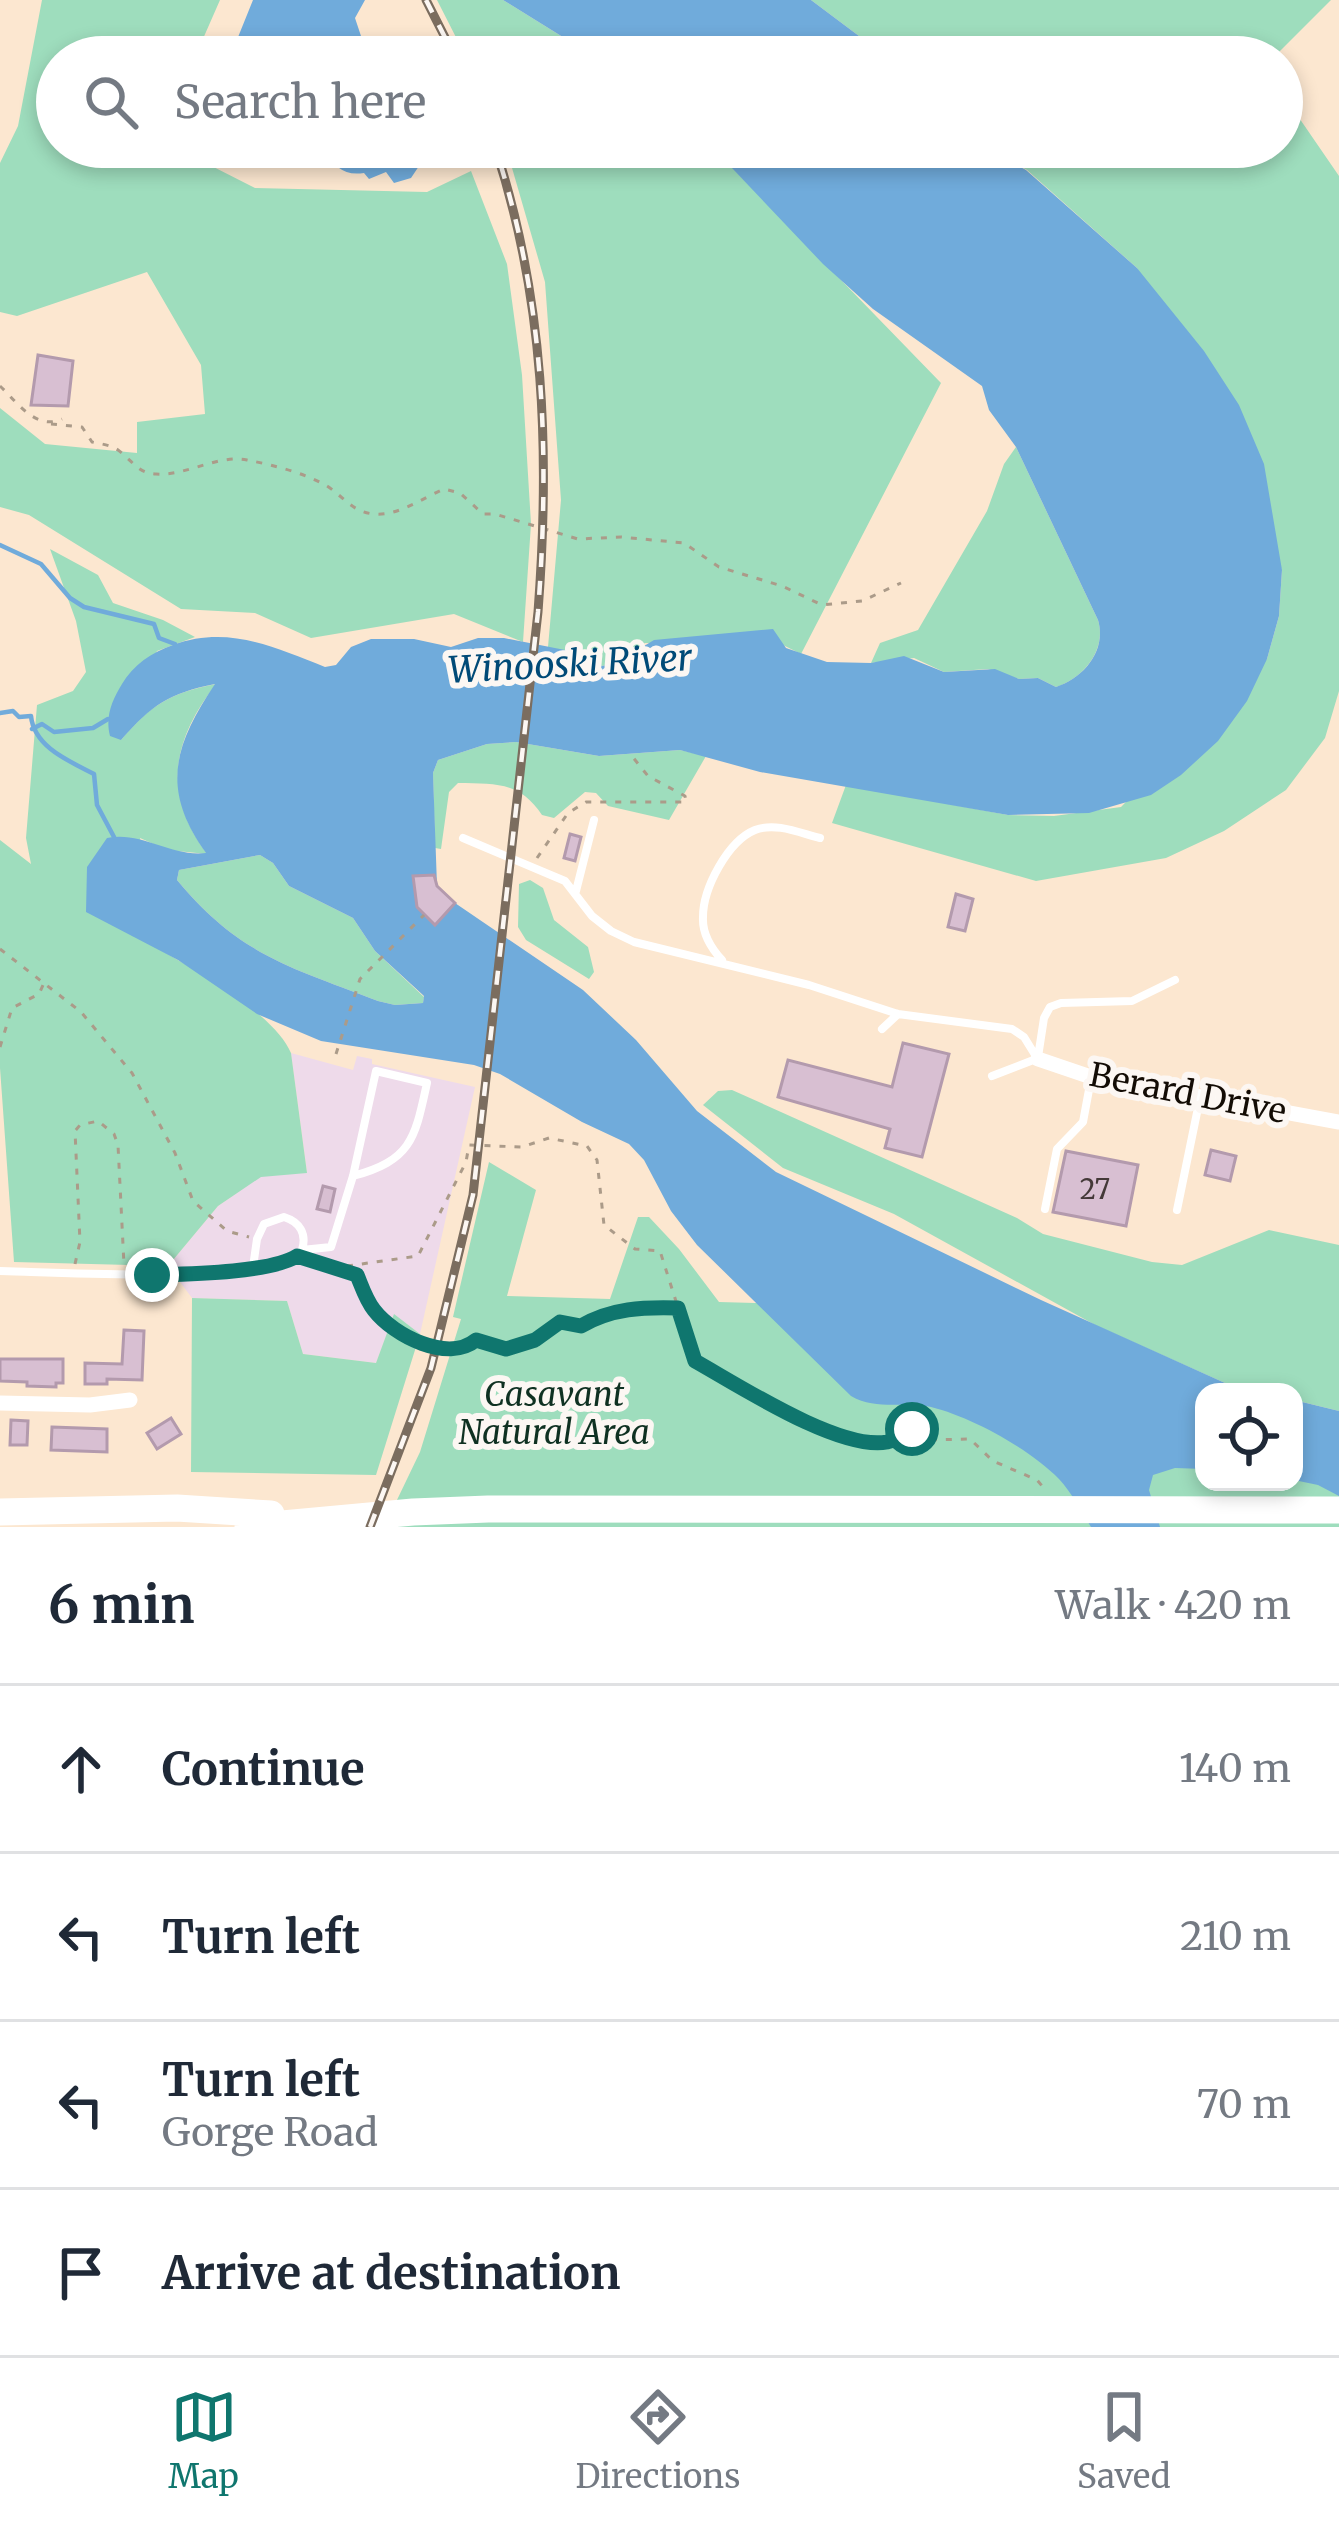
<!DOCTYPE html>
<html lang="en">
<head>
<meta charset="utf-8">
<style>
	body { margin:0; font-family:Merriweather,serif; background:#f6f6f7; color:#1f2937 }
	.controls { position:absolute; right:36px; bottom:36px; display:grid; overflow:hidden; border-radius:24px; box-shadow:0 6px 18px #0003 }
	.controls button { width:108px; height:108px; display:grid; place-items:center; padding:0; border:0; border-bottom:3px solid #e0e1e3; background:#fff; color:#1f2937; font:60px sans-serif }
	.stop { position:absolute; width:36px; height:36px; margin:-27px; border:9px solid #0f766e; border-radius:50%; background:#fff }
	.stop.end { background:#0f766e; border-color:#fff; box-shadow:0 3px 12px #0008 }
	.list { margin:0; padding:0; list-style:none }
	h2 { display:flex; justify-content:space-between; align-items:center; height:156px; margin:0; padding:0 48px; font-size:51px }
	h2 small { font-size:39px; font-weight:400; color:#747a83 }
	.list li { display:grid; grid-template-columns:78px 1fr auto; gap:36px; align-items:center; box-sizing:border-box; height:168px; padding:0 48px; border-top:3px solid #e0e1e3 }
	.list b { display:block; font-size:45px; white-space:nowrap }
	.list p { margin:0; font-size:39px; white-space:nowrap; color:#747a83 }
	.list em { font-size:39px; font-style:normal; color:#747a83 }
	.icon { flex:none; width:66px; height:66px; fill:none; stroke:currentColor; stroke-width:2; stroke-linecap:round; stroke-linejoin:round }
	.map { position:relative; flex:none; width:1339px; height:1527px; overflow:hidden }
	.search { position:absolute; background:#fff; box-shadow:0 6px 18px #0003; left:36px; right:36px; top:36px; height:132px; display:flex; align-items:center; gap:30px; box-sizing:border-box; padding:0 42px; border-radius:66px; color:#747a83; font-size:45px }
	.sheet { height:828px; background:#fff }
	nav { display:flex; justify-content:space-around; align-items:center; box-sizing:border-box; height:168px; border-top:3px solid #e0e1e3; background:#fff; font-size:33px; color:#747a83 }
	nav a { display:grid; justify-items:center; gap:6px }
	nav .on { color:#0f766e }
	.map>svg:first-child { display:block }
	.industrial { fill:#eedaea }
	.green { fill:#9eddbd }
	.water { fill:#70abdb; fill-rule:evenodd }
	.lines { fill:none; stroke-linecap:round; stroke-linejoin:round }
	.stream { stroke:#70abdb; stroke-width:4.5 }
	.building { fill:#d8bfd2; stroke:#b39aad; stroke-width:3 }
	.path { stroke:#ab9b89; stroke-width:3; stroke-dasharray:6 9; stroke-linecap:butt }
	.service { stroke:#fff; stroke-width:8 }
	.minor { stroke:#fff; stroke-width:15 }
	.motorway { stroke:#fff; stroke-width:27 }
	.rail-casing { stroke:#7b6d5f; stroke-width:9 }
	.rail { stroke:#fcf7f3; stroke-width:4.5; stroke-dasharray:14; stroke-linecap:butt }
	.route { stroke:#0f766e; stroke-width:15 }
	.labels { text-anchor:middle; dominant-baseline:central; stroke-width:12; stroke-linejoin:round; paint-order:stroke }
	.number-label { font-size:27px; fill:#443938 }
	.street-label { font-size:33px; fill:#130c05; stroke:#fcf7f3 }
	.park-label { font-size:33px; font-style:italic; fill:#0f3122; stroke:#fcf7f3 }
	.water-label { font-size:36px; font-style:italic; fill:#004a77; stroke:#fcf7f3 }
</style>
</head>
<body>
<div class="map">
<svg width="1339" height="1527" viewBox="0 0 1339 1527">
	<rect width="100%" height="100%" fill="#fce7d0"/>
	<path class="industrial" d="M291 1053 353 1070 357 1056 372 1059V1064L475 1087 420 1334 394 1315 376 1363 303 1354 287 1301 192 1298 168 1266 218 1206 261 1176 307 1172Z"/>
	<path class="green" d="M42 0H220L195 57H57V147H183L184 152 255 188 427 192 471 171 507 264 522 375 531 524 523 642 454 614 311 638 255 613 181 609 29 515 0 507V408L45 444 137 453V422L205 414 201 365 147 272 17 316 0 312V163L18 126Z
		M437 0H503L595 57H466Z
		M811 0H1331L1274 57H887Z
		M1282 93 1339 176V691L1325 738 1286 790 1224 831 1166 858 1036 881 832 823 846 785 1008 815 1054 816 1121 807 1267 659 1279 616 1282 570 1137 268 1027 170 984 147H1282Z
		M506 147H712L941 383 801 654 781 644 645 643 616 663 602 666 548 647 561 500 545 282Z
		M1016 447 1098 620C1107 649 1084 678 1056 687L1038 678 1019 679 988 669 944 672 914 658 871 663 880 643 918 630 987 511 1004 464Z
		M50 549 98 575 113 603 163 620 195 637 157 651 121 740C152 704 170 693 216 684 172 741 162 793 207 854L167 850 140 838 157 948C195 970 274 1013 291 1053L307 1173 261 1177 218 1206 168 1266 14 1262 0 1068V840L31 864 26 838 37 705 73 691 86 672 76 621Z
		M516 742 599 756 680 750 706 756 669 820 608 806 596 793 585 792 554 818 542 815C519 781 496 784 458 783L449 792 441 849 435 848 433 773 438 760 487 744Z
		M260 855 273 863 289 886 353 918 375 951 424 997 423 1003 395 1005 378 1001C291 967 240 956 177 880L179 870Z
		M530 880 543 888 554 920 588 947 594 972 589 979 526 940 518 927 519 884Z
		M732 1090 1017 1218 1043 1234 1152 1262 1182 1265 1269 1230 1339 1245V1411L1294 1400V1392H1261L1225 1383 1097 1326 894 1214 783 1168 703 1105 718 1091Z
		M489 1162 536 1190 507 1296 610 1299 638 1217H649L679 1249 719 1302 798 1304 1204 1428V1482H1294V1451L1339 1463V1527H384L420 1452 461 1319 453 1317Z
		M192 1298 287 1301 303 1354 376 1363 394 1314 420 1334 376 1475 191 1472Z"/>
	<path class="water" d="M253 0H365L355 18 368 57H230Z
		M503 0H811L887 57H595Z
		M300 147H413L419 166 411 178 394 183 386 172 369 179 364 173C344 176 335 167 324 151Z
		M712 147H984L1026 170 1137 268 1204 351 1239 405 1264 464 1282 570 1279 616 1267 659 1247 701 1218 741 1181 775 1151 795 1089 813 1008 815 760 772 680 750 599 756 516 742 487 744 438 760 433 773 437 886 455 903 583 990 636 1040 697 1111 776 1172 1041 1300 1225 1383 1261 1392H1204V1469L1175 1468 1153 1475 1149 1490 1160 1527H1091C1081 1511 1072 1493 1059 1479 1030 1449 967 1414 926 1406 900 1402 875 1410 851 1396L697 1245 671 1211 644 1160 629 1144 582 1122 500 1074 474 1065 321 1041 257 1014 178 960 86 912 87 867 107 838C142 831 170 857 206 853 160 789 174 745 215 684 169 693 152 705 121 740L110 736C105 717 112 700 122 684 133 665 152 652 173 645 228 625 274 647 325 667L336 665 351 647 371 639H414L451 647 478 638H504L565 650 602 666 616 663 654 640 773 629 786 648 827 662 871 663 904 656 944 672 995 669 1019 679 1038 678 1056 687C1084 678 1107 650 1098 620L1016 447 989 410 982 386 873 309 823 264ZM260 855 273 863 289 886 353 918 375 951 424 996 423 1003 395 1005 378 1001C291 967 240 956 177 880L179 870Z
		M1294 1400 1339 1411V1496L1318 1485 1294 1480Z"/>
	<g class="lines">
		<path class="stream" d="M0 545 41 564 70 598 84 607 154 624 159 638 175 644
			M0 713 13 711 19 717 31 716C34 747 69 761 94 774L97 805 114 837
			M32 729 42 724 54 732 93 728 108 719"/>
	</g>
	<path class="building" d="M38 355 73 361 68 406 31 405Z
		M570 834 581 837 575 861 564 858Z
		M434 875 437 886 455 903 435 925 417 907 413 876Z
		M956 894 973 899 965 931 948 927Z
		M903 1043 949 1054 922 1157 885 1148 890 1129 778 1097 788 1060 892 1087Z
		M1211 1150 1236 1156 1230 1181 1205 1175Z
		M1066 1151 1138 1165 1126 1226 1053 1212Z
		M323 1186 335 1189 330 1212 317 1209Z
		M124 1330 144 1331 142 1380 107 1379V1384H85V1363L122 1364Z
		M0 1359H63V1383H56V1387L27 1386V1382L0 1381Z
		M171 1418 181 1434 157 1449 147 1433Z
		M11 1420 28 1421 27 1445H10Z
		M52 1427 107 1429V1452L51 1450Z"/>
	<g class="lines">
		<path class="path" d="M0 386C17 402 36 431 62 419
			M51 424 82 427 92 442C101 444 111 445 118 450 132 460 137 473 156 474 187 476 218 454 247 460 273 465 305 473 327 486 344 497 353 513 375 514 398 516 423 498 444 489L460 493 483 514H495L578 539 621 537 684 543 719 567 782 586 822 605 862 601 901 583
			M537 858 568 813 586 802H686L685 796 648 776 631 755
			M0 949 81 1012 132 1073 175 1153 193 1201 227 1231 249 1237
			M0 1047 12 1008 39 994 43 985
			M336 1054 360 979 424 915
			M75 1264 80 1242 75 1131 80 1125 98 1121 114 1134 118 1145 124 1265
			M347 1266 418 1256 466 1162 469 1145 522 1147 549 1138 587 1146 597 1160 604 1225 635 1249 660 1251 695 1361C738 1385 839 1451 887 1442 895 1440 905 1433 912 1429L923 1440 970 1439 993 1461 1037 1480 1043 1487
			M344 1270 357 1275C362 1287 366 1300 374 1310 394 1336 448 1363 476 1340L506 1349 535 1339 560 1322 581 1326C612 1308 643 1307 678 1308"/>
		<path class="service" d="M463 838 565 881 592 916 611 931 634 942 809 985 898 1014 1012 1029 1024 1037 1037 1058
			M576 891 594 820
			M722 960C711 948 702 934 703 917 703 888 728 841 755 830 776 822 800 833 820 838
			M882 1029 898 1014
			M1038 1057 1044 1018 1050 1007 1061 1003 1132 1001 1175 980
			M992 1076 1036 1059
			M1045 1209 1057 1149 1083 1122 1091 1079
			M1177 1210 1200 1098
			M302 1250 331 1247 353 1176 376 1071 427 1083C415 1138 412 1160 353 1176
			M297 1256 336 1267
			M0 1271C53 1272 272 1286 302 1250 307 1234 300 1222 284 1217L264 1224 257 1239 253 1267"/>
		<path class="minor" d="M1038 1059 1091 1077 1339 1122
			M0 1403 90 1405 130 1400"/>
		<path class="motorway" d="M0 1512 177 1508 271 1514
			M248 1527 413 1512 488 1509 1339 1510"/>
		<defs>
			<path id="rail" d="M426 0 455 57
				M370 1527 431 1368 473 1195 538 612C550 454 545 299 495 147"/>
		</defs>
		<use href="#rail" class="rail-casing"/>
		<use href="#rail" class="rail"/>
	</g>
	<g class="lines">
		<path class="route" d="M152 1275C186 1274 270 1273 297 1256L357 1275C362 1287 366 1300 374 1310 394 1336 448 1363 476 1340L506 1349 535 1340 560 1322 581 1326C612 1308 643 1307 678 1308L695 1361C738 1385 839 1451 887 1442 895 1440 905 1433 912 1429"/>
	</g>
	<g class="labels">
		<g class="number-label">
			<text x="1095" y="1189">27</text>
		</g>
		<g class="street-label">
			<text transform="translate(1188 1093) rotate(11)">Berard Drive</text>
		</g>
		<g class="park-label">
			<text x="554" y="1394">Casavant<tspan x="554" dy="38">Natural Area</tspan></text>
		</g>
		<g class="water-label">
			<text transform="translate(570 664) rotate(-3)">Winooski River</text>
		</g>
	</g>
</svg>
<div class="controls">
<button><svg class="icon" aria-label="locate" viewBox="0 0 24 24"><circle cx="12" cy="12" r="6"/><path d="M12 2v4M12 18v4M2 12h4M18 12h4"/></svg></button>
</div>
<div class="stop" style="left:912px;top:1429px"></div>
<div class="stop end" style="left:152px;top:1275px"></div>
<div class="search"><svg class="icon" aria-label="search" viewBox="0 0 24 24"><circle cx="10" cy="10" r="6"/><path d="M15 15l6 6"/></svg>Search here</div>
</div>
<section class="sheet">
<h2>6 min<small>Walk · 420 m</small></h2>
<ul class="list">
<li><svg class="icon" aria-label="ahead" viewBox="0 0 24 24"><path d="M12 20V5M6 11l6-6 6 6"/></svg><div><b>Continue</b></div><em>140 m</em></li>
<li><svg class="icon" aria-label="left" viewBox="0 0 24 24"><path d="M17 20v-9H6M10 6l-5 5 5 5"/></svg><div><b>Turn left</b></div><em>210 m</em></li>
<li><svg class="icon" aria-label="left" viewBox="0 0 24 24"><path d="M17 20v-9H6M10 6l-5 5 5 5"/></svg><div><b>Turn left</b><p>Gorge Road</p></div><em>70 m</em></li>
<li><svg class="icon" aria-label="arrive" viewBox="0 0 24 24"><path d="M6 21V4h12l-3 4 3 4H6"/></svg><div><b>Arrive at destination</b></div></li>
</ul>
</section>
<nav>
<a class="on"><svg class="icon" aria-label="map" viewBox="0 0 24 24"><path d="M3 6l6-2 6 2 6-2v14l-6 2-6-2-6 2zM9 4v14M15 6v14"/></svg>Map</a>
<a><svg class="icon" aria-label="directions" viewBox="0 0 24 24"><path d="M12 3l9 9-9 9-9-9zM9 14v-3h6M13 9l2 2-2 2"/></svg>Directions</a>
<a><svg class="icon" aria-label="saved" viewBox="0 0 24 24"><path d="M7 4h10v16l-5-4-5 4z"/></svg>Saved</a>
</nav>
</body>
</html>
